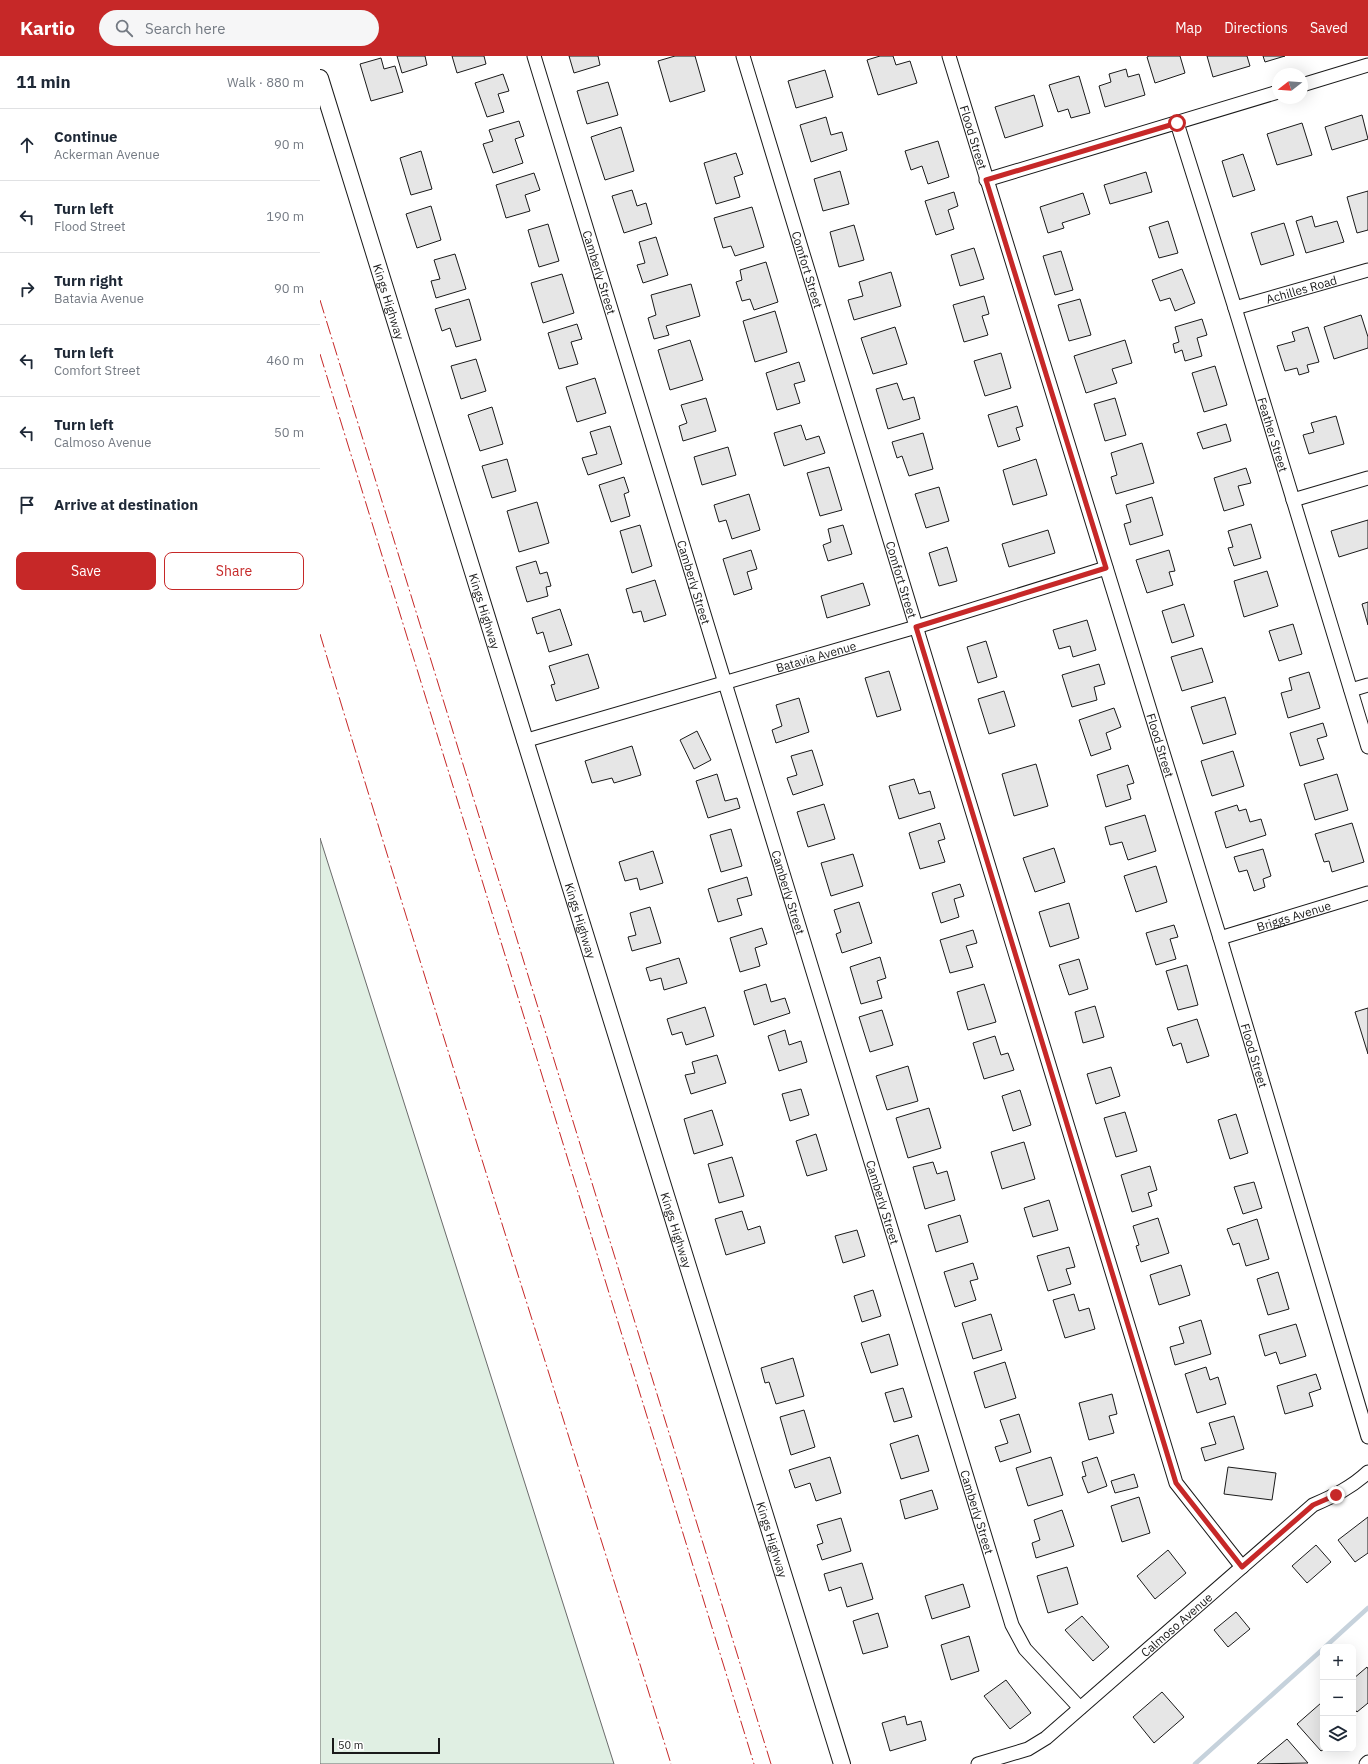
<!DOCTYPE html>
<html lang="en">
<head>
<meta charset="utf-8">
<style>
	body { margin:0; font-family:"IBM Plex Sans",sans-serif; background:#f6f6f7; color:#1f2937 }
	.controls { position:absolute; right:12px; bottom:12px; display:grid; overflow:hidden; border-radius:8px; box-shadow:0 4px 16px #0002 }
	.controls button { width:36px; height:36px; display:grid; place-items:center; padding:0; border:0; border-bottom:1px solid #e0e1e3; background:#fff; color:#1f2937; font:20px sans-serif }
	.compass { position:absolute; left:952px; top:12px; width:36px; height:36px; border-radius:50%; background:#fff; box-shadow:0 4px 16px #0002; rotate:253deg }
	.scale { position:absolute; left:12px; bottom:10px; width:108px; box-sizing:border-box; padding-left:4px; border:2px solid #1a1a1a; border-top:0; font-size:11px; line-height:14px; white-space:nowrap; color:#1a1a1a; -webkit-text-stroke:3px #fff; paint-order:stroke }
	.stop { position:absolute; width:12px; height:12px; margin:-9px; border:3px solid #c62828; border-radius:50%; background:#fff }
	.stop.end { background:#c62828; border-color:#fff; box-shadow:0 1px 4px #0008 }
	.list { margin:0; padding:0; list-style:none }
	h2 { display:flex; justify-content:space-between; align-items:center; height:52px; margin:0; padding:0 16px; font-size:17px }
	h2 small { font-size:13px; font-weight:400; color:#747a83 }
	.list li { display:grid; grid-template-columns:26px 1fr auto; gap:12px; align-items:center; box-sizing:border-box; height:72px; padding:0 16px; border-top:1px solid #e0e1e3 }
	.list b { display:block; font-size:15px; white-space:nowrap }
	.list p { margin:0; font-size:13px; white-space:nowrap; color:#747a83 }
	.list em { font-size:13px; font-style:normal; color:#747a83 }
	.actions { display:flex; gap:8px; padding:12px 16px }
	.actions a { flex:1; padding:9px 0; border:1px solid #c62828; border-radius:8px; text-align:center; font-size:14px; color:#c62828 }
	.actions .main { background:#c62828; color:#fff }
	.icon { flex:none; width:22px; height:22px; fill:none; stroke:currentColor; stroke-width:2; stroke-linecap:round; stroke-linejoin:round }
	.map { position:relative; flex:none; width:1048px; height:1708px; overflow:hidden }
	header { display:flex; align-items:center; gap:24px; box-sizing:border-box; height:56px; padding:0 20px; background:#c62828; color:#fff }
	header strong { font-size:19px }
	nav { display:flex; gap:22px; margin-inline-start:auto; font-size:14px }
	.search { width:280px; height:36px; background:#f6f6f7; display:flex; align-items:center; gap:10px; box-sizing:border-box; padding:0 14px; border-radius:22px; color:#747a83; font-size:15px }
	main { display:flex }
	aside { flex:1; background:#fff }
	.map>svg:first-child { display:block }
	.green { fill:#e0efe3; stroke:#6a6a6a }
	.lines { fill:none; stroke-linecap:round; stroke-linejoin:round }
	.stream { stroke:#c6d2dc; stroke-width:4.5 }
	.building { fill:#e6e6e6; stroke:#1a1a1a }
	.minor-casing { stroke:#1a1a1a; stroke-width:15 }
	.tertiary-casing { stroke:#1a1a1a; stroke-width:18 }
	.minor { stroke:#fff; stroke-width:13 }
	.tertiary { stroke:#fff; stroke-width:16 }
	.power { stroke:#c62828; stroke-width:1; stroke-dasharray:14 3 2 3; stroke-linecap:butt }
	.route { stroke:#c62828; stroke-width:5 }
	.labels { text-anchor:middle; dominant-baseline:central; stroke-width:3; stroke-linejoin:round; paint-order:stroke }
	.street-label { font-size:12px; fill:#1a1a1a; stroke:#fff }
</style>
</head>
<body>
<header>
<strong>Kartio</strong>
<div class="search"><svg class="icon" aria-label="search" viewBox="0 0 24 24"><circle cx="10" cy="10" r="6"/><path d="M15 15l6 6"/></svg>Search here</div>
<nav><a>Map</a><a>Directions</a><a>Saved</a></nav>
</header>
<main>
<aside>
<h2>11 min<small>Walk · 880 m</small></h2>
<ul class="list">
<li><svg class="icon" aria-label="ahead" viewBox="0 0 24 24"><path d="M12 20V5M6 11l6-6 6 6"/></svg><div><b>Continue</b><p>Ackerman Avenue</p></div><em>90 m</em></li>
<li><svg class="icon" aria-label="left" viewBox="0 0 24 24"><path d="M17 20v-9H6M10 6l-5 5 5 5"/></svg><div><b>Turn left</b><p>Flood Street</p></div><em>190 m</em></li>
<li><svg class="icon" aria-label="right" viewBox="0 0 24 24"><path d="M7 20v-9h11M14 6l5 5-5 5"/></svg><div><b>Turn right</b><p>Batavia Avenue</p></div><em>90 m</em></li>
<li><svg class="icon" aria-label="left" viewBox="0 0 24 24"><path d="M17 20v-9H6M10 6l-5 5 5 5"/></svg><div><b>Turn left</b><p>Comfort Street</p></div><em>460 m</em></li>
<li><svg class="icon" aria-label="left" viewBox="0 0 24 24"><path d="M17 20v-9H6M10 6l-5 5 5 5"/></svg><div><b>Turn left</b><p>Calmoso Avenue</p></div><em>50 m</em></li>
<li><svg class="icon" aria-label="arrive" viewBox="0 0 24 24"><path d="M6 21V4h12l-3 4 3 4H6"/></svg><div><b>Arrive at destination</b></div></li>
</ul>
<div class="actions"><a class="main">Save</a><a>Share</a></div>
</aside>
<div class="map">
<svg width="1048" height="1708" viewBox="0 0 1048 1708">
	<rect width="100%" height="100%" fill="#fff"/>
	<path class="green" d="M0 782 294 1708H0Z"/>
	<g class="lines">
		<path class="stream" d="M1005 1591 1048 1552
			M875 1708 1003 1593"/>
	</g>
	<path class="building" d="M77 0H105L107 9 82 17Z
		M132 0H164L166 8 137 17Z
		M249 0H278L280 9 254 17Z
		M355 0H375L385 35 350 46 338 5Z
		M560 0H573L576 9 590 5 597 27 558 39 547 4Z
		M829 0H860L865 17 835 27 827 1Z
		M887 0H927L930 10 893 21Z
		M943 0H965L945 6Z
		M61 2 64 13 75 10 83 36 51 45 40 8Z
		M806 13 808 21 819 18 825 39 785 51 779 30 791 26 789 18Z
		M505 14 513 41 476 52 468 25Z
		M183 18 189 35 178 38 184 56 167 61 155 27Z
		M759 20 770 57 751 62 748 53 738 56 729 29Z
		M288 26 298 59 267 68 257 35Z
		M714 39 723 70 685 82 675 51Z
		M1042 59 1048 83 1012 94 1005 71Z
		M506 61 511 79 522 76 527 94 491 106 480 69Z
		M199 65 204 80 195 83 203 107 173 117 163 88 173 85 169 74Z
		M982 67 992 99 957 109 947 78Z
		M301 71 314 115 285 124 271 81Z
		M618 85 629 121 608 128 602 110 591 114 585 95Z
		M101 95 112 133 91 139 80 102Z
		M416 97 423 118 414 121 420 141 396 148 384 107Z
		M923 98 935 134 913 141 902 105Z
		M520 115 529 148 503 155 494 123Z
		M826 116 832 136 790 148 784 129Z
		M214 117 220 134 205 139 210 155 186 162 176 129Z
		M312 134 317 150 326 147 332 168 304 177 292 140Z
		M1048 135V174L1037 177 1027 141Z
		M634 136 638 150 628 154 634 173 616 179 605 145Z
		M763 137 770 158 742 167 744 172 728 177 720 151Z
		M111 150 121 184 97 192 86 158Z
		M432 151 444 191 415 200 411 190 403 192 394 162Z
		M992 160 995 171 1017 165 1024 186 986 197 976 165Z
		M848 165 858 197 839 202 829 171Z
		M964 167 974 199 941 209 931 177Z
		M228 168 239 205 219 211 208 174Z
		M534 169 544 204 519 211 510 176Z
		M336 181 348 219 323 227 317 209 325 207 319 186Z
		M654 192 664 223 640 230 631 199Z
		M741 195 753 234 735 239 723 200Z
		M135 198 146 233 116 242 111 225 120 223 114 204Z
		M446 206 458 246 434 254 430 243 422 245 416 226 422 224 420 214Z
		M862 213 875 247 855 255 850 242 840 245 832 224Z
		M571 216 581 250 534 264 528 244 543 240 539 226Z
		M242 218 254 257 223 267 211 227Z
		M371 228 380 260 346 270 349 279 334 283 328 262 336 259 331 239Z
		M664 240 669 258 662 260 668 279 644 286 633 249Z
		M149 243 161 284 136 291 130 272 122 275 115 253Z
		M760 243 771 279 749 285 738 249Z
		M455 255 467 296 435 306 423 265Z
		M1041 259 1048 281V292L1014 303 1004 271Z
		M882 263 887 279 877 282 882 300 865 305 862 294 855 297 853 288 859 286 855 271Z
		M257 268 262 283 251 286 258 308 239 313 228 277Z
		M575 271 587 308 553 318 541 282Z
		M988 271 999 306 987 309 989 316 979 319 977 312 965 315 957 290 975 285 972 276Z
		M370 284 383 324 350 334 338 294Z
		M805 284 812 307 792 313 797 327 766 337 754 300Z
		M681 297 691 332 665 340 654 305Z
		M156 303 166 335 141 343 131 310Z
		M479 306 485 325 474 328 480 347 457 354 446 317Z
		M895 310 907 349 884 356 872 317Z
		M275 322 286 357 257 366 246 331Z
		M577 327 583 344 594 341 600 363 568 373 556 333Z
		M386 342 396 375 363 385 359 370 367 367 361 349Z
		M795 342 806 379 785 385 774 348Z
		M697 350 703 370 696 372 700 384 678 391 668 359Z
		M172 351 183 388 160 395 148 359Z
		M1016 360 1024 388 989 398 983 379 994 376 991 367Z
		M906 368 911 385 883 393 877 377Z
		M481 369 486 384 499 380 505 397 464 410 454 377Z
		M290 370 302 408 268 419 262 402 277 398 270 376Z
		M603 377 613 413 589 420 582 400 577 402 572 386Z
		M822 387 834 427 796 438 791 421 797 419 791 397Z
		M408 391 416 419 382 429 374 401Z
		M187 403 196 435 172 442 162 410Z
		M716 403 727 439 693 449 683 414Z
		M509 411 522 454 500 460 487 417Z
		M926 412 931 427 918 430 924 449 904 455 894 422Z
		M304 421 309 436 304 438 310 460 291 466 279 429Z
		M619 431 629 465 606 472 595 438Z
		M429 438 440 474 412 483 406 464 399 466 394 449Z
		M832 441 843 479 810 489 804 468 811 466 806 449Z
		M217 446 229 487 199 496 187 455Z
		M1048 464V492L1019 501 1011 475Z
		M931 468 941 502 914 510 908 492 913 491 908 475Z
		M320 469 332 510 312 517 300 475Z
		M523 469 532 498 508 505 503 489 511 486 508 473Z
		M728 474 735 497 689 511 682 488Z
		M627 491 637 525 619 530 609 497Z
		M431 494 437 513 427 516 432 533 414 539 403 503Z
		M849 494 855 515 849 516 853 529 827 537 816 504Z
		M216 505 220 518 227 516 231 530 226 531 228 540 207 546 196 511Z
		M947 515 958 550 924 561 914 525Z
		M335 524 346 559 324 566 321 555 313 557 306 533Z
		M543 527 550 549 507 562 501 540Z
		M1048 546V569L1042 548Z
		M864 548 874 580 852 587 842 555Z
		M240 553 252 589 229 596 223 576 217 578 212 562Z
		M767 564 776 594 753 601 750 590 739 593 733 574Z
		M973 568 982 598 959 605 949 575Z
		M666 585 677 621 658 627 647 591Z
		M882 592 893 626 862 635 851 601Z
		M268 598 279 632 236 645 231 629 235 628 229 610Z
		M779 608 785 628 774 631 777 644 752 651 742 619Z
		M569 615 581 654 557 661 545 622Z
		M989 616 1000 652 968 662 961 637 972 634 969 622Z
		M684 635 695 670 669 678 658 643Z
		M905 641 916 678 883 688 871 651Z
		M479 642 489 676 456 687 452 674 462 670 456 649Z
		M794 652 801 671 786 677 791 693 771 700 759 664Z
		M1003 667 1007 680 997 683 1004 703 980 710 970 677Z
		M377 675 391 704 374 713 360 684Z
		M312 690 321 719 294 727 292 722 272 727 265 705Z
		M492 694 503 729 473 739 467 722 477 719 471 700Z
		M913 695 924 730 892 740 881 705Z
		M716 708 728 750 694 760 682 718Z
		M808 709 814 727 807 729 811 743 786 751 777 719Z
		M397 718 405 745 417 742 420 752 388 762 376 725Z
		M1017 718 1028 754 995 764 984 728Z
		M594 723 599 738 610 735 615 752 579 763 569 730Z
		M504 748 515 783 488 791 477 756Z
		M917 749 919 755 926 753 930 766 941 763 946 779 906 792 895 756Z
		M825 759 836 795 808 804 802 786 790 789 785 771Z
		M620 767 625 783 618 785 625 806 600 813 589 777Z
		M1032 767 1044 806 1012 816 1009 805 1004 806 995 778Z
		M411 773 422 810 401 816 390 779Z
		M734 792 745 826 715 836 703 802Z
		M943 793 951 820 943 823 945 831 934 835 927 814 919 816 914 801Z
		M333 795 343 827 320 834 317 822 305 825 299 806Z
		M533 798 543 830 511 840 501 807Z
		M836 810 847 846 816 856 804 820Z
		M427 821 432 839 417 843 422 859 398 866 388 833Z
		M640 828 644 840 634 843 639 861 621 867 612 837Z
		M539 846 552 887 522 897 516 878 521 876 514 854Z
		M749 847 759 882 730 891 719 856Z
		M330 851 341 887 312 895 308 881 316 879 310 857Z
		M854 869 858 881 850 883 856 903 836 909 826 877Z
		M442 872 447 888 435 892 440 910 420 916 410 882Z
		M653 874 657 887 646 890 653 911 630 917 620 884Z
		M560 901 566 922 557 925 562 942 541 948 530 911Z
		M359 902 367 927 344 934 341 922 330 925 326 912Z
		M759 903 768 933 749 939 739 909Z
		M867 909 878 949 858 954 846 915Z
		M446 928 451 946 465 942 470 957 434 969 424 935Z
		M664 928 676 966 648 974 637 936Z
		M775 950 784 981 763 987 755 956Z
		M385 951 394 980 366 989 362 976 352 979 347 963Z
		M1048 952V998L1035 956Z
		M562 954 573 989 550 996 539 961Z
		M877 963 889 1000 867 1007 861 987 853 990 847 972Z
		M465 974 469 989 481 985 487 1006 459 1015 448 980Z
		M675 980 681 999 688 997 694 1014 664 1023 653 987Z
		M397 999 406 1027 371 1038 365 1019 375 1017 372 1006Z
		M588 1010 598 1045 567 1054 556 1020Z
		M791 1011 800 1040 776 1048 767 1018Z
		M481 1033 489 1059 470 1065 462 1038Z
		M700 1034 711 1069 693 1075 682 1040Z
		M609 1052 621 1092 588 1102 576 1062Z
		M392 1054 403 1089 374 1098 364 1063Z
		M805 1056 817 1095 796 1101 784 1062Z
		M916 1058 928 1097 910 1103 898 1064Z
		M496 1078 507 1114 487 1120 476 1085Z
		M704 1086 715 1123 682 1133 671 1096Z
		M412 1101 424 1140 399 1147 388 1108Z
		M613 1106 617 1118 627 1115 635 1144 605 1153 593 1111Z
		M830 1110 837 1134 828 1137 832 1150 812 1156 801 1119Z
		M934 1126 942 1152 923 1158 914 1131Z
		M729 1144 738 1174 713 1181 704 1152Z
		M422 1155 428 1174 440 1170 445 1187 406 1199 395 1163Z
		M640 1159 648 1186 616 1196 608 1169Z
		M838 1162 849 1197 821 1206 816 1190 819 1189 813 1170Z
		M937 1163 949 1203 926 1210 919 1187 913 1189 907 1173Z
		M537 1174 545 1200 523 1207 515 1180Z
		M749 1191 755 1211 746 1213 751 1228 728 1235 717 1200Z
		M653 1207 658 1223 650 1225 656 1244 635 1251 624 1216Z
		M861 1209 870 1239 839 1249 830 1219Z
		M958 1216 969 1253 948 1259 937 1223Z
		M553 1234 561 1260 542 1266 534 1240Z
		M754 1238 759 1255 769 1252 775 1273 745 1282 733 1244Z
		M671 1258 682 1294 653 1303 642 1267Z
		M881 1264 891 1298 855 1309 850 1291 864 1287 859 1271Z
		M976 1268 986 1300 960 1308 956 1296 945 1300 939 1279Z
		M569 1278 578 1309 551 1317 541 1287Z
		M473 1302 484 1340 456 1348 449 1326 445 1327 441 1312Z
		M685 1306 696 1342 665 1352 654 1316Z
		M886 1311 890 1324 898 1321 906 1348 877 1357 865 1318Z
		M996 1318 1001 1333 989 1337 993 1350 965 1358 957 1330Z
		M583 1332 592 1361 574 1366 565 1337Z
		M792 1338 797 1358 789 1360 794 1377 769 1384 759 1347Z
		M484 1354 495 1391 471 1399 460 1361Z
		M699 1358 711 1396 680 1406 675 1391 688 1387 680 1364Z
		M914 1360 924 1393 885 1405 881 1392 896 1388 889 1367Z
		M598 1379 609 1415 581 1423 570 1388Z
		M510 1401 521 1437 496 1445 490 1427 475 1432 469 1414Z
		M731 1401 743 1439 708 1450 696 1412Z
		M777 1401 787 1430 768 1437 762 1421 766 1420 762 1406Z
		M908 1411 956 1417 952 1444 904 1438Z
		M814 1418 818 1431 795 1437 791 1425Z
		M612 1434 618 1453 585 1463 580 1444Z
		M819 1441 830 1477 802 1486 791 1450Z
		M742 1454 754 1490 716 1502 712 1487 720 1484 714 1464Z
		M1048 1461V1497L1035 1506 1018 1484Z
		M521 1462 531 1495 502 1504 497 1489 503 1487 497 1469Z
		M996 1489 1011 1506 987 1527 972 1510Z
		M848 1494 866 1517 835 1543 817 1520Z
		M542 1507 553 1543 527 1551 521 1531 509 1535 504 1518Z
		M747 1511 758 1548 728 1557 717 1520Z
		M643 1528 650 1551 612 1563 605 1540Z
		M916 1556 930 1573 908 1591 894 1574Z
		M558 1557 568 1591 543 1598 533 1565Z
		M762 1560 789 1591 773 1605 745 1574Z
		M649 1580 659 1615 631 1624 621 1589Z
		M1047 1611 1048 1613V1647L1037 1656 1033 1651V1623Z
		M686 1624 711 1657 690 1673 664 1640Z
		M842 1636 864 1661 834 1687 813 1661Z
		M1001 1647 1003 1650 1004 1693 1001 1695 977 1668Z
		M585 1660 587 1669 601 1665 606 1684 570 1695 562 1667Z
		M967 1683 988 1707 937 1708Z"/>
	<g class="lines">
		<defs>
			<g id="minor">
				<path id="s1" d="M214 0 692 1569 705 1593 760 1652"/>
				<path id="s2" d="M423 0 856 1427 922 1511"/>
				<path id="s3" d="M629 0 900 882 1048 1381"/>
				<path d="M982 29 1048 9"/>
				<path id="s4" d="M857 67 915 252 1048 691"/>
				<path d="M666 124 958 36"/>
				<path id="s5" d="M915 252 1048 214"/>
				<path d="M973 444 1048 422"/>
				<path d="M1031 634 1048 629"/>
				<path id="s6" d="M204 685 596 571 786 512"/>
				<path id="s7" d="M900 882 1048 837"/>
				<path id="s8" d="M658 1708 708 1693 726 1682 993 1449C1014 1440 1032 1431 1048 1416"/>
				<path d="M1046 1708 1048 1706"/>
			</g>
			<g id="tertiary">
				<path id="s9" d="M0 22 522 1708"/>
			</g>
		</defs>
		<use href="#minor" class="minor-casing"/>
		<use href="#tertiary" class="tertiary-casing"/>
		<use href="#minor" class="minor"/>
		<use href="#tertiary" class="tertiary"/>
		<path class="power" d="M0 244 451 1708
			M0 298 434 1708
			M0 578C114 956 234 1331 351 1708"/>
	</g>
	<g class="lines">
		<path class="route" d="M857 67 666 124 786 512 596 571 856 1427 922 1511 993 1449 1016 1439"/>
	</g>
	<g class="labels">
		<g class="street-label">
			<text stroke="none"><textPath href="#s3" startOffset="85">Flood Street</textPath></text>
			<text stroke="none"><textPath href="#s2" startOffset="223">Comfort Street</textPath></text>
			<text stroke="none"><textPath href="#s1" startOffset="226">Camberly Street</textPath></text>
			<text stroke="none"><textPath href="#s5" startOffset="69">Achilles Road</textPath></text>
			<text stroke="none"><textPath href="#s9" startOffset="234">Kings Highway</textPath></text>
			<text stroke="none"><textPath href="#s4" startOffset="326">Feather Street</textPath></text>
			<text stroke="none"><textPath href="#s2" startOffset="547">Comfort Street</textPath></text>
			<text stroke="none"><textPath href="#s1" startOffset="550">Camberly Street</textPath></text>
			<text stroke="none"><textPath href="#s9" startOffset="558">Kings Highway</textPath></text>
			<text stroke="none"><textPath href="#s6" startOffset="304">Batavia Avenue</textPath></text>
			<text stroke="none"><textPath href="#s3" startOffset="721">Flood Street</textPath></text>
			<text stroke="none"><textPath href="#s1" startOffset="874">Camberly Street</textPath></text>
			<text stroke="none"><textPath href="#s7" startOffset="77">Briggs Avenue</textPath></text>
			<text stroke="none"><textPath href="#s9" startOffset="882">Kings Highway</textPath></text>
			<text stroke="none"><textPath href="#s3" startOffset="1045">Flood Street</textPath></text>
			<text stroke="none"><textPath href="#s1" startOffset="1198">Camberly Street</textPath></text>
			<text stroke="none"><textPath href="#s9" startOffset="1206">Kings Highway</textPath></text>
			<text stroke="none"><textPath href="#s1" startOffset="1522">Camberly Street</textPath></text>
			<text stroke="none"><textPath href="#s9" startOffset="1530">Kings Highway</textPath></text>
			<text stroke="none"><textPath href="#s8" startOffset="246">Calmoso Avenue</textPath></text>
		</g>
	</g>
</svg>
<div class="controls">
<button>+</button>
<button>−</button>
<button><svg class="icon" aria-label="layers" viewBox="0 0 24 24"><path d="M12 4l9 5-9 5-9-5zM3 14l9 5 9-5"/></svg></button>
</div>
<svg class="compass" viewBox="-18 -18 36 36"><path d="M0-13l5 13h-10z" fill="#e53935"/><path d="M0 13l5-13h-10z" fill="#747a83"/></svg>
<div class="scale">50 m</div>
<div class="stop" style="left:857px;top:67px"></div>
<div class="stop end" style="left:1016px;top:1439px"></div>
</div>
</main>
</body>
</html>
